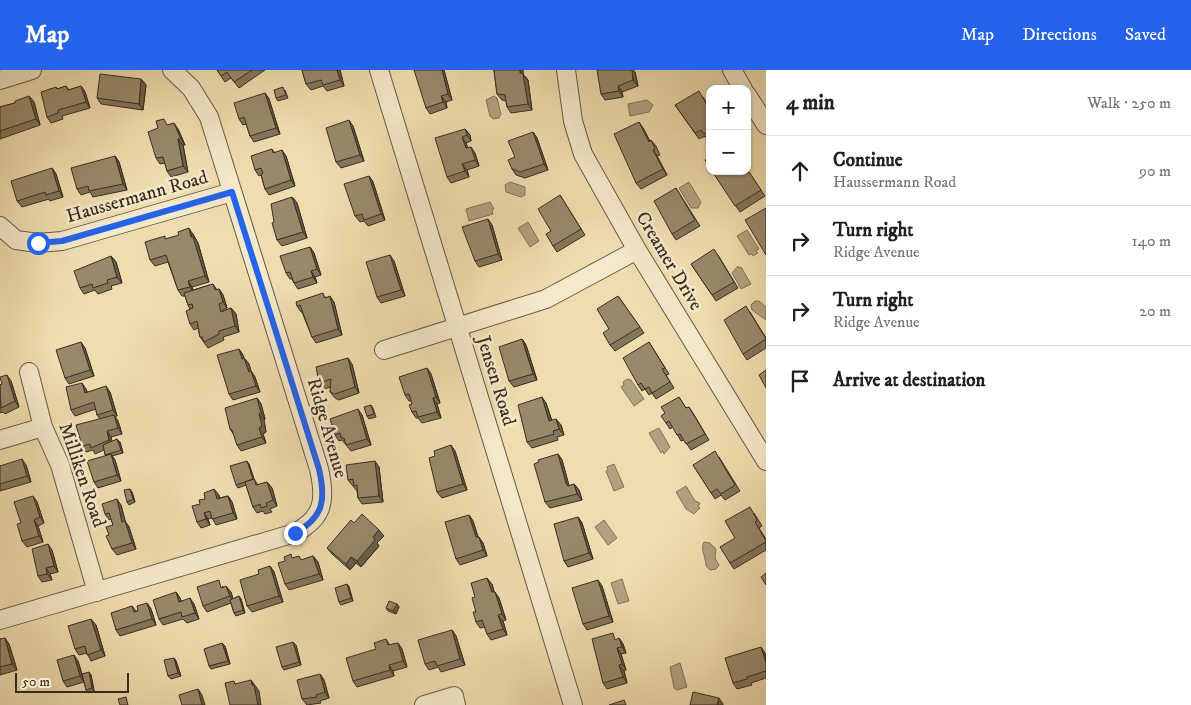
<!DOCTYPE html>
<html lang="en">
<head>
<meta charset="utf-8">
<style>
	body { margin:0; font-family:"IM FELL DW Pica",serif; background:#f6f6f6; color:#202124 }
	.controls { position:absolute; right:15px; top:15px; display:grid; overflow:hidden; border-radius:10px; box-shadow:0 1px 4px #0004 }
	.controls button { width:45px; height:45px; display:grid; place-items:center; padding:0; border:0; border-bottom:1px solid #e0e0e0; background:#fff; color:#202124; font:25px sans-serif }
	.scale { position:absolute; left:15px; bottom:12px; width:114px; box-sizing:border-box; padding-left:5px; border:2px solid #382d20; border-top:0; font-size:14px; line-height:18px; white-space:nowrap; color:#382d20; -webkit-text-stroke:4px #f5e9cb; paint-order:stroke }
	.stop { position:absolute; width:15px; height:15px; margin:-11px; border:4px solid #2563eb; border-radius:50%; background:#fff }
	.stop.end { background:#2563eb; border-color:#fff; box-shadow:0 1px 5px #0008 }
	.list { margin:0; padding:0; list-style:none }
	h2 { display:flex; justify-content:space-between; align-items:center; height:65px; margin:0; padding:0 20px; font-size:21px }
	h2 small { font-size:16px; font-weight:400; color:#757577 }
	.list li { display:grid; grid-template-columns:32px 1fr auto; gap:15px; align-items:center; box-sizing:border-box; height:70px; padding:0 20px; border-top:1px solid #e0e0e0 }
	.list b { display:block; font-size:19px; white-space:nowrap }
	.list p { margin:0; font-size:16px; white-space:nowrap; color:#757577 }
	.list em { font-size:16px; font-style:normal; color:#757577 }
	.icon { flex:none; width:28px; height:28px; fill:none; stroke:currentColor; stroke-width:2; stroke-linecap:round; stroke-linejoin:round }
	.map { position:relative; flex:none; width:766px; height:635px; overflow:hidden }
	header { display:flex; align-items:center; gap:30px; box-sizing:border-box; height:70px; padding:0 25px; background:#2563eb; color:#fff }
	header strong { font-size:24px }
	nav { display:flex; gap:28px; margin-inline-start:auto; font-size:18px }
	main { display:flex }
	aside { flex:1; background:#fff }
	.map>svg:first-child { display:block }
	.water { fill:#b1a17e; stroke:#817358 }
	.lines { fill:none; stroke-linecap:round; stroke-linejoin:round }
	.minor-casing { stroke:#665944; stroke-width:20 }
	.minor { stroke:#f5e9cb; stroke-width:18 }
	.wall { fill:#83765b; stroke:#382d20 }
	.shaded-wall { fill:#6a604a; stroke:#382d20 }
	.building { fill:#98896a; stroke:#382d20 }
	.route { stroke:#2563eb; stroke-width:6 }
	.labels { text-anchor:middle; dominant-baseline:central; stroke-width:5; stroke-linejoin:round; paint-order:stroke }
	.street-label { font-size:19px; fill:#382d20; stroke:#f5e9cb }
</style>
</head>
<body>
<header>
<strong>Map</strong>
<nav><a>Map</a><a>Directions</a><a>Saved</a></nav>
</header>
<main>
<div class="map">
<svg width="766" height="635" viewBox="0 0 766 635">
	<rect width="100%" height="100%" fill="#f0ddaf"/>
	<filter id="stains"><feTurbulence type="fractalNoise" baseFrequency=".004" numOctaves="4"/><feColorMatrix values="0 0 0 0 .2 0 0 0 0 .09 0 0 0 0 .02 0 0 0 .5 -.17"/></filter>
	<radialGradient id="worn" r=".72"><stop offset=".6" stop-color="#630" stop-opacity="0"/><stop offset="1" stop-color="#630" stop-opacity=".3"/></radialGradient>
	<path class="water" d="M494 26 497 28 501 44 499 48 493 49 490 46 486 30Z
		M647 30 653 35 649 42 630 46 628 34Z
		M510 112 525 117V125L521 127 506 122 505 115Z
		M689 112 701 132 698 138H691L679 118Z
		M490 132 494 139 492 140 493 144 469 151 466 139Z
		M528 152 539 171 530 177 518 158Z
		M747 160 759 179 756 181 758 183 753 186 752 184 749 185 737 166Z
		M738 196 739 198 741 197 751 214 741 219 732 203Z
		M755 231H759L766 237V250L752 240 751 235Z
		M627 309 631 310 644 329 634 336 621 317 624 315 623 312Z
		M659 358 670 377 664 384 663 381 661 383 649 363Z
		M614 394 624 417 614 421 606 401 608 400 607 397Z
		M686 416 695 431 700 433 698 437 700 438 694 444 686 439 676 422Z
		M604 450 617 468 608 475 595 457Z
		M704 472 710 473 716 479 715 488 719 495 716 499 710 500 706 496C706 487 700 479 704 472Z
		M622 509 629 531 618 534 611 513Z
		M680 593 687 617 677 620 674 618 670 597Z"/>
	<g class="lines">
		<defs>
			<path id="minor" d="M379 0 573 635
				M566 0 573 51 583 84 637 180 766 391
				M732 0 743 19
				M0 10 32 0
				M747 25 766 55
				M0 156 16 170 38 173 62 171 232 122
				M384 280 546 229 637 180
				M29 302 43 357 60 395 97 522
				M0 370 43 357
				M0 550 295 463C324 447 326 430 319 399L209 47 191 18 172 0
				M424 635 454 626 456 635"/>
		</defs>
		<use href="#minor" class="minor-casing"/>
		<use href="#minor" class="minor"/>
	</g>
	<path class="wall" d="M217 0H265L239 18 231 8 225 12Z
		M302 0H340L344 16 327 21 323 16 311 20 306 14Z
		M444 0 452 30 446 32 447 38 430 44 426 38Z
		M494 0H523V4L528 10 532 40 511 43 507 37 506 31 502 30 497 24Z
		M635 2 638 16 622 22 623 27 605 30 601 24Z
		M141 9 146 15 143 40 101 34 97 28Z
		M66 16 69 20 81 16 85 22 90 38 62 46 63 49 51 53 47 47 56 17 57 19Z
		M285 20 288 28 278 31 276 28Z
		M265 23 269 29 280 64 254 72 250 66 246 54 243 55 239 49Z
		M29 26 34 32 40 55 0 69V37L15 33Z
		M703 27 710 39V69L708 70 705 66 699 69 675 35Z
		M169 55 178 59 185 75H183L188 102 171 107 167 101 165 93 160 94 156 88Z
		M353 56 364 91 341 98 336 92Z
		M643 58 650 71 651 70 656 76 660 85 657 86 667 105 641 119 636 113Z
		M465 59 470 65 471 71 466 73 468 78 475 83 479 96 467 100 469 107 451 113 447 107Z
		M533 62 537 68 548 100 525 108 516 105 512 99 515 87Z
		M272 79 274 82 286 86 295 116 269 125 265 119 261 105 259 106 255 100Z
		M115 86 119 92 127 120 93 127 90 122 81 125 77 119Z
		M52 98 56 104 63 127 50 131 49 129 22 137 17 131Z
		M712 101 748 102H749L765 126 740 142Z
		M369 106 373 112 385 150 368 156 364 151 360 152 355 146Z
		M676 118 700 156 676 170 672 164Z
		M560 125 585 165 557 182 553 176 551 161Z
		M292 127 297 133 307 168 282 176 277 170 274 152Z
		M492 155 502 190 479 197 475 191Z
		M193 164 198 173 209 212 192 217 193 220 213 214 217 220 219 219 223 225 227 238 223 240V241L231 238 236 244 239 262 223 267 224 270 208 278 200 267 198 258 194 260 190 254V239L188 235 185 226H182L178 220 168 192 155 196 150 190 166 169Z
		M310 177 314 183 321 205 315 207 317 213 298 219 294 213 292 209H290L286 203Z
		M718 185 738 218 716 231 691 194Z
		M111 186 116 192 122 213 111 216 112 219 98 224 95 220 84 224 80 218Z
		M394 191 405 226 381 233 377 227Z
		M618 226 644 263 615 281 610 275 609 259Z
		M326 227 334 232 342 265 316 273 312 267 302 242H301L297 236Z
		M750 242 766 268V278L747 290 743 284Z
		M522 269 526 275 537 310 514 317 509 311Z
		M649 272 669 304 666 305 674 318 656 329 652 323 649 325 645 319 642 321 638 315Z
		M85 278 94 306 69 314 65 308Z
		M239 279 243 285 244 288 249 294 251 301 255 307 260 322 233 330 229 324Z
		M352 294 359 323 339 330 335 328 330 322 331 317 324 319 319 313Z
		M427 298 431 304 440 333 437 334 441 348 422 353 418 348H416L412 342V334L411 331H409L405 325Z
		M11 311 19 337 5 344 3 342 0 343V315Z
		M86 319 87 322H110L117 346 115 347 118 351 122 364 111 367 112 372 117 369 120 372 123 383 112 386 115 390 121 411 98 418 94 412 106 386 104 380 95 384 93 380 86 382 82 376 100 349 97 345 96 339 75 346 71 340Z
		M679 327 686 338 689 337 693 343 709 370 691 380 684 370 681 371 673 357 670 359 666 353 665 343Z
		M257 328 261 334 265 349 264 350 266 362 263 364 266 373 241 381 237 375 234 365 230 359Z
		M546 333 552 351 561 355 564 365 557 367 558 370 532 378 527 372Z
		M371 335 373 338 376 347 369 349 367 346Z
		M362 345 371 375 351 381 342 370 339 371 335 365Z
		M455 381 467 420 442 428 437 422Z
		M558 384 562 390 569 416 574 414 579 420 582 430 550 438 545 432 539 392Z
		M719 387 740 421 725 430 721 425 715 429 693 395Z
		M249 394 254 409 258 415 267 412 272 418 277 436 270 439 272 442 265 444 263 441 257 443 253 437 246 415 238 418 236 415Z
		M26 395 31 412 0 421V396Z
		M379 397 383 432 362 434 358 428 357 421 348 410Z
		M132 422 135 432 129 435 127 432Z
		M219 425V428L228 426 232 432 237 449 216 455 212 448 208 449 210 455 201 458 197 452 200 434Z
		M33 426 37 432 44 453 38 456 43 472 27 477 22 471 21 453Z
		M121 435 125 451 129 457 136 479 117 485 112 479 109 465 113 455 111 449 109 450 105 444Z
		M754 443 762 456 759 458 766 469V480L734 499 730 493 735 468Z
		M469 445 473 451 478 467 483 473 487 486 460 495 456 489Z
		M578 447 582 453 593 489 568 497 564 491Z
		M354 453 384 466 377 473 379 476 361 497 356 493 350 500 332 484 327 478Z
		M52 480 58 502 50 504 52 510 42 512 38 506Z
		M313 486 318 492 323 510 289 520 285 514 293 488 302 490Z
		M270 496 274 502 283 532 252 542 247 536 259 504Z
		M347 514 349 517 353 531 341 535 339 532Z
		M492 514 494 522 499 528 506 550 503 551 507 565 491 570 487 564 485 557 480 558 476 552 475 527Z
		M223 516V517L231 522 233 529 239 526 241 529 245 543 236 546 234 543 231 533 207 542 203 536Z
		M602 516 613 552 587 560 583 554Z
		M176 522 180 528 181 531 194 534 199 549 187 553 183 549 163 555 159 549Z
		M147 533 151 539 156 555 120 566 116 560 132 536 136 541H138Z
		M397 534 399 537 396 544 388 541 386 538Z
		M96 555 105 586 91 591 87 583 79 585 75 579Z
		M452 560 456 566 465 595 441 602 438 597 429 600 425 594Z
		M619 568 623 574 626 583 621 584 626 600 624 601 627 613 607 619 603 613 618 569Z
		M0 569 9 574 17 600 0 605Z
		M386 569 390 575 398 573 402 579 407 597 393 601 394 606 357 617 353 611 376 579Z
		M293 572 296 575 301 595 284 600 282 597Z
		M225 576 230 594 211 599 209 596Z
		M761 577 766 585V608L751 613 752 615 737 619 733 613Z
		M174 588 176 591 181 606 171 609 168 606Z
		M78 591 82 604 91 605 94 621 88 623 86 620 84 612 67 617 63 611Z
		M320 604 324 610 329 628 320 631 321 633 307 635 302 629Z"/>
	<path class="shaded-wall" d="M337 0H340L344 16 340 10Z
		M442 0H444L452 30 448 24Z
		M520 0H523V4L528 10 532 40 528 34Z
		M632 0H633L635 2 638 16 633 10Z
		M141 9 146 15 143 40 139 34Z
		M81 16 85 22 90 38 86 32Z
		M618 16 622 22 623 27 619 21Z
		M265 23 269 29 280 64 276 58Z
		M29 26 34 32 40 55 36 49Z
		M441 26 446 32 447 38 443 32Z
		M349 50 353 56 364 91 360 85Z
		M639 52 643 58 653 78 649 72Z
		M174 53 178 59 185 75 181 69Z
		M465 59 470 65 471 71 467 65Z
		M533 62 537 68 548 100 544 94Z
		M462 67 466 73 470 84 466 78Z
		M178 69 183 75 188 102 183 96Z
		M471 77 475 83 479 96 475 90Z
		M282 80 286 86 295 116 291 110Z
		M653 80 657 86 667 105 663 99Z
		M115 86 119 92 127 120 123 114Z
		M462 94 467 100 469 107 465 101Z
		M52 98 56 104 63 127 59 121Z
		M369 106 373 112 385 150 381 144Z
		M292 127 297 133 307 168 303 162Z
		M488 149 492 155 502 190 498 184Z
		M189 158 198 173 209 212 205 206Z
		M310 177 314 183 321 205 317 199Z
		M390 185 394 191 405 226 401 220Z
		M111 186 116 192 122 213 117 207Z
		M311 201 315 207 317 213 313 207Z
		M188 211 192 217 194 223 190 217Z
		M219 219 223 225 227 238 223 232Z
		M330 226 334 232 342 265 338 259Z
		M231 238 236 244 239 262 235 256Z
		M522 269 526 275 537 310 533 304Z
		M81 272 85 278 94 306 90 300Z
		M239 279 243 285 246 295 242 289Z
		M244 288 249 294 253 308 249 302Z
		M348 288 352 294 359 323 355 317Z
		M427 298 431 304 440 333 436 327Z
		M251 301 255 307 260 322 256 316Z
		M7 305 11 311 19 337 15 331Z
		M82 313 86 319 89 329 85 323Z
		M106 316 110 322 117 346 113 340Z
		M542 327 546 333 554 357 549 351Z
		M257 328 261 334 265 349 261 343Z
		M433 328 437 334 441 348 437 342Z
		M358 339 362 345 371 375 367 369Z
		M259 344 264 350 266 362 263 364 266 373 262 367 259 358Z
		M114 345 118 351 122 364 118 358Z
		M556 349 561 355 564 365 559 359Z
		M107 361 111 367 113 376 109 370Z
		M117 369 120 372 123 383 121 380Z
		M451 375 455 381 467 420 463 414Z
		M111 384 115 390 121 411 117 405Z
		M558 384 562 390 570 419 566 413Z
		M22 389 26 395 31 412 27 406Z
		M247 391 249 394 255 412 253 409Z
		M375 391 379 397 383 432 379 426Z
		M267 412 272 418 277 436 273 430Z
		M574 414 579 420 582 430 577 424Z
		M130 419 132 422 135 432 133 429Z
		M214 419 219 425 221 435 217 429Z
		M33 426 37 432 44 453 40 447Z
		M228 426 232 432 237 449 233 443Z
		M117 429 121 435 127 458 122 452Z
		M204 443 208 449 210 455 206 449Z
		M469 445 473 451 480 473 476 467Z
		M578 447 582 453 593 489 589 483Z
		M34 450 38 456 43 472 39 466Z
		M125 451 129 457 136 479 132 473Z
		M379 460 384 466 377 473 379 476 361 497 357 491 373 467Z
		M479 467 483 473 487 486 483 480Z
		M48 474 52 480 58 502 54 496Z
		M313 486 318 492 323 510 319 504Z
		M351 487 356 493 350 500 346 494Z
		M270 496 274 502 283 532 279 526Z
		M46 498 50 504 52 510 47 504Z
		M487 508 492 514 496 528 492 522Z
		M598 510 602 516 613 552 609 546Z
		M347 514 349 517 353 531 351 528Z
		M226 516 231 522 234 532 230 526Z
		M176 522 180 528 183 538 179 532Z
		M495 522 499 528 506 550 502 544Z
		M239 526 241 529 245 543 243 540Z
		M190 528 194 534 199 549 195 543Z
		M147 533 151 539 156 555 152 549Z
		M397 534 399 537 396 544 393 541Z
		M498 545 503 551 507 565 503 559Z
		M91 549 96 555 105 586 101 580Z
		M452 560 456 566 465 595 460 589Z
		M5 568 9 574 17 600 12 594Z
		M619 568 623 574 626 583 622 577Z
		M293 572 296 575 301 595 299 592Z
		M222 573 225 576 230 594 228 591Z
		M398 573 402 579 407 597 403 591Z
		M761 577 765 583 766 593Z
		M617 578 621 584 626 600 622 594Z
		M74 585 78 591 84 612 80 606Z
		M174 588 176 591 181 606 178 603Z
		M389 595 393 601 394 606 390 600Z
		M619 595 624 601 627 613 623 607Z
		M89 602 91 605 94 621 92 618Z
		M320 604 324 610 329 628 325 622Z
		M251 610 259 621 261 635H258Z
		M198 619 202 625 205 635H202Z
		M719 628 723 634V635H717Z"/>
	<path class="building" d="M217 0H252L234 12 227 2 221 6Z
		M302 0H337L340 10 323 15 321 10 306 14Z
		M414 0H442L448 24 441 26 443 32 426 38Z
		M494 0H520V3L523 4 528 34 507 37 505 25 497 24Z
		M597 0H632L633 10 618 16 619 21 601 24Z
		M100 4 141 9 139 34 97 28Z
		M66 16 68 20 81 16 86 32 58 40V43L47 47 41 22 56 17 57 19Z
		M283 17 286 25 276 28 274 20Z
		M699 21 710 40V61L704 64 701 60 695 63 675 35Z
		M265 23 276 58 250 66 244 47 239 49 234 33Z
		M29 26 36 49 0 61V37L15 33V31Z
		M164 49 167 55 174 53 181 69H178L183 96 167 101 163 87 156 88 148 62 158 58 156 51Z
		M349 50 360 85 336 92 326 58Z
		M639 52 649 72 651 70 655 79 653 80 663 99 636 113 614 64Z
		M465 59 467 65 462 67 466 78 471 77 475 90 462 94 465 101 447 107 435 68Z
		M533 62 544 94 520 102 512 99 508 90 515 87 508 71Z
		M272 79 273 83 282 80 291 110 265 119 261 104 263 103 261 98 255 100 251 86Z
		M115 86 123 114 89 121 88 116 77 119 71 98Z
		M710 87V97L705 90Z
		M52 98 59 121 46 125 45 122 17 131 11 111Z
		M712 101H746L747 103 749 102 761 120 735 136Z
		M369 106 381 144 364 150 362 144 355 146 344 114Z
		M676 118 695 150 672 164 654 131Z
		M560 125 581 159 553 176 546 164 551 161 538 139Z
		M292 127 303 162 277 170 272 153 274 152 271 134Z
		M766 138V185L745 150Z
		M488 149 498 184 475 191 462 157Z
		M189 158 191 167H193L205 206 188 211 190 217 178 220 166 185 150 190 145 172 165 166V169L179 165 178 162Z
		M310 177 317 199 311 201 313 207 294 213 290 202 286 203 280 186Z
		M714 179 734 212 712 225 691 194Z
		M390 185 401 220 377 227 366 192Z
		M111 186 117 207 107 210 108 213 93 218 92 214 80 218 74 201Z
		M213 214 215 220 219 219 223 232 219 234 221 242 231 238 235 256 219 261V264L204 272 202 267H200L197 251 190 254 186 241 193 238 192 234 188 235 184 223Z
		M323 223 325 228 330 226 338 259 312 267 300 235 297 236 296 232Z
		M618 226 640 257 610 275 603 263 609 259 597 239Z
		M746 236 766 269 743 284 724 250Z
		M522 269 533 304 509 311 499 277Z
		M81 272 90 300 65 308 56 280Z
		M649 272 665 298 662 299 670 312 652 323 649 317 645 319 641 313 638 315 623 288Z
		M239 279 242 289 244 288 249 302 251 301 256 316 229 324 217 285Z
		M348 288 355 317 335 324 330 322 331 309 319 313 316 297Z
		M427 298 436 327 433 328 437 342 418 347 416 341 412 342 409 335 412 334 409 324 405 325 399 307Z
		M766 300V318L759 305Z
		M7 305 15 331 1 338 0 315 2 314 0 307Z
		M82 313 85 323 106 316 113 340 97 345 94 332 71 340 66 317Z
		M542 327 549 351 556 349 559 359 553 361 554 364 527 372 518 335Z
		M679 327 686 338 689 337 705 364 686 374 680 364 677 365 669 351 666 353 661 346 665 343 661 337Z
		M257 328 261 343 259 344 262 356 259 358 262 367 237 375 232 360 230 359 225 338Z
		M371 335 374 344 367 346 364 337Z
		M358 339 367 369 346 375 344 368H341L340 363 335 365 330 349Z
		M114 345 118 358 107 361 109 370 91 378 90 374 82 376 76 355Z
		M117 369 121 380 105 385 103 375Z
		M451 375 463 414 437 422 429 388 435 386 434 381Z
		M715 381 735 415 721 424 717 419 711 423 693 395Z
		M111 384 117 405 94 412 87 391Z
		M558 384 566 413 568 416 574 414 577 424 545 432 534 394 539 392 538 390Z
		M22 389 27 406 0 414V396Z
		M247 391 253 409 236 415 230 396Z
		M375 391 379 426 358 428 357 415 354 416 353 409 348 410 346 395Z
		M254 409 256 415 267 412 273 430 266 433 267 436 261 438 260 434 253 437 245 412Z
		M130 419 133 429 127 432 124 420Z
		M214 419 217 429 228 426 233 443 212 449 210 441 204 443 206 449 197 452 192 436 200 434 199 430 205 429 204 423Z
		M33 426 40 447 34 450 39 466 22 471 17 454 21 453 14 432Z
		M117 429 122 452 125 451 132 473 112 479 106 466 109 465 106 457 113 455 109 443 105 444 102 434Z
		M750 437 757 450 755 452 766 471V472L730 493 720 477 735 468 725 451Z
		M362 444 379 460 373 467 375 470 357 491 351 487 346 494 327 478 351 450 354 453Z
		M469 445 476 467H479L483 480 456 489 445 452Z
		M578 447 589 483 564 491 554 454Z
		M48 474 54 496 46 498 47 504 38 506 32 479Z
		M291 484 292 488 299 486 301 490 313 486 319 504 285 514 278 493 285 491 284 487Z
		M270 496 279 526 247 536 240 510 259 504 258 500Z
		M766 503V515L761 507Z
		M487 508 492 522H495L502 544 498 545 503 559 487 564 482 550 476 552 473 542H476L472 528 475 527 471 513Z
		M219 510 221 518 226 516 230 526 203 536 197 517Z
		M598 510 609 546 583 554 572 518Z
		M347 514 351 528 339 532 335 518Z
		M176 522 179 532 190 528 195 543 182 547 181 542 159 549 153 530Z
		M239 526 243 540 234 543 230 530Z
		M389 531 397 534 393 541 386 538Z
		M147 533 152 549 116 560 111 543 132 536 134 542 138 541 137 536Z
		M91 549 101 580 87 585 85 576 75 579 68 556Z
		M452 560 460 589 437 596 435 591 425 594 418 570Z
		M613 563 615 570 619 568 622 577 617 578 622 594 619 595 623 607 603 613 592 569Z
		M5 568 12 594 0 597V569Z
		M386 569 388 575 398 573 403 591 389 595 390 600 353 611 346 588 376 579 374 573Z
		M293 572 299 592 282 597 276 577Z
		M222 573 228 591 209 596 204 579Z
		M761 577 766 593V601L747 607V609L733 613 725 588Z
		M74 585 80 606 63 611 57 590Z
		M174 588 178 603 168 606 164 590Z
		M89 602 92 618 86 620 82 604Z
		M320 604 325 622 316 625 317 627 302 629 297 610Z
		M251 610 252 615H254L258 635H230L225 613 234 611 235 614Z
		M198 619 202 635H182L179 625Z
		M693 622 719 628 717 635H690Z
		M126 627 128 635H120L118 629Z
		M624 630 626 635H609Z"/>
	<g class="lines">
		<path class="route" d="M38 173 62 171 232 122 319 399C326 430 324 447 295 463"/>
	</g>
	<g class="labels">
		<g class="street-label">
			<text transform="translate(137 127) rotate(-16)">Haussermann Road</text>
			<text transform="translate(669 191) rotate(59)">Creamer Drive</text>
			<text transform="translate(496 311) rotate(73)">Jensen Road</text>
			<text transform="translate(327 358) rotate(74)">Ridge Avenue</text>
			<text transform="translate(82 405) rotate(71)">Milliken Road</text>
		</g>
	</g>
	<rect width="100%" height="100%" filter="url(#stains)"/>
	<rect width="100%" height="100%" fill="url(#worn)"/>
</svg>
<div class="controls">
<button>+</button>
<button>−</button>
</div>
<div class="scale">50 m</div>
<div class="stop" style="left:38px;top:173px"></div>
<div class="stop end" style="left:295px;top:463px"></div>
</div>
<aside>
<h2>4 min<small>Walk · 250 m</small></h2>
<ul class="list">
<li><svg class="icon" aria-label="ahead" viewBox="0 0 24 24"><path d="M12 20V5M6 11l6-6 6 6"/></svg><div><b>Continue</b><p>Haussermann Road</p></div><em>90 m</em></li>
<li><svg class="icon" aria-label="right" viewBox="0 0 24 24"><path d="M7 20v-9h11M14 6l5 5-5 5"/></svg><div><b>Turn right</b><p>Ridge Avenue</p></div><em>140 m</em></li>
<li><svg class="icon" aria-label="right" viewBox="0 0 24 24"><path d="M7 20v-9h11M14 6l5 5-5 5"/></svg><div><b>Turn right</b><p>Ridge Avenue</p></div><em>20 m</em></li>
<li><svg class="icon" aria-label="arrive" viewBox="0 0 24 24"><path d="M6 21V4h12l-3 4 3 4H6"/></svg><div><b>Arrive at destination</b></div></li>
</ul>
</aside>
</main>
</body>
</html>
